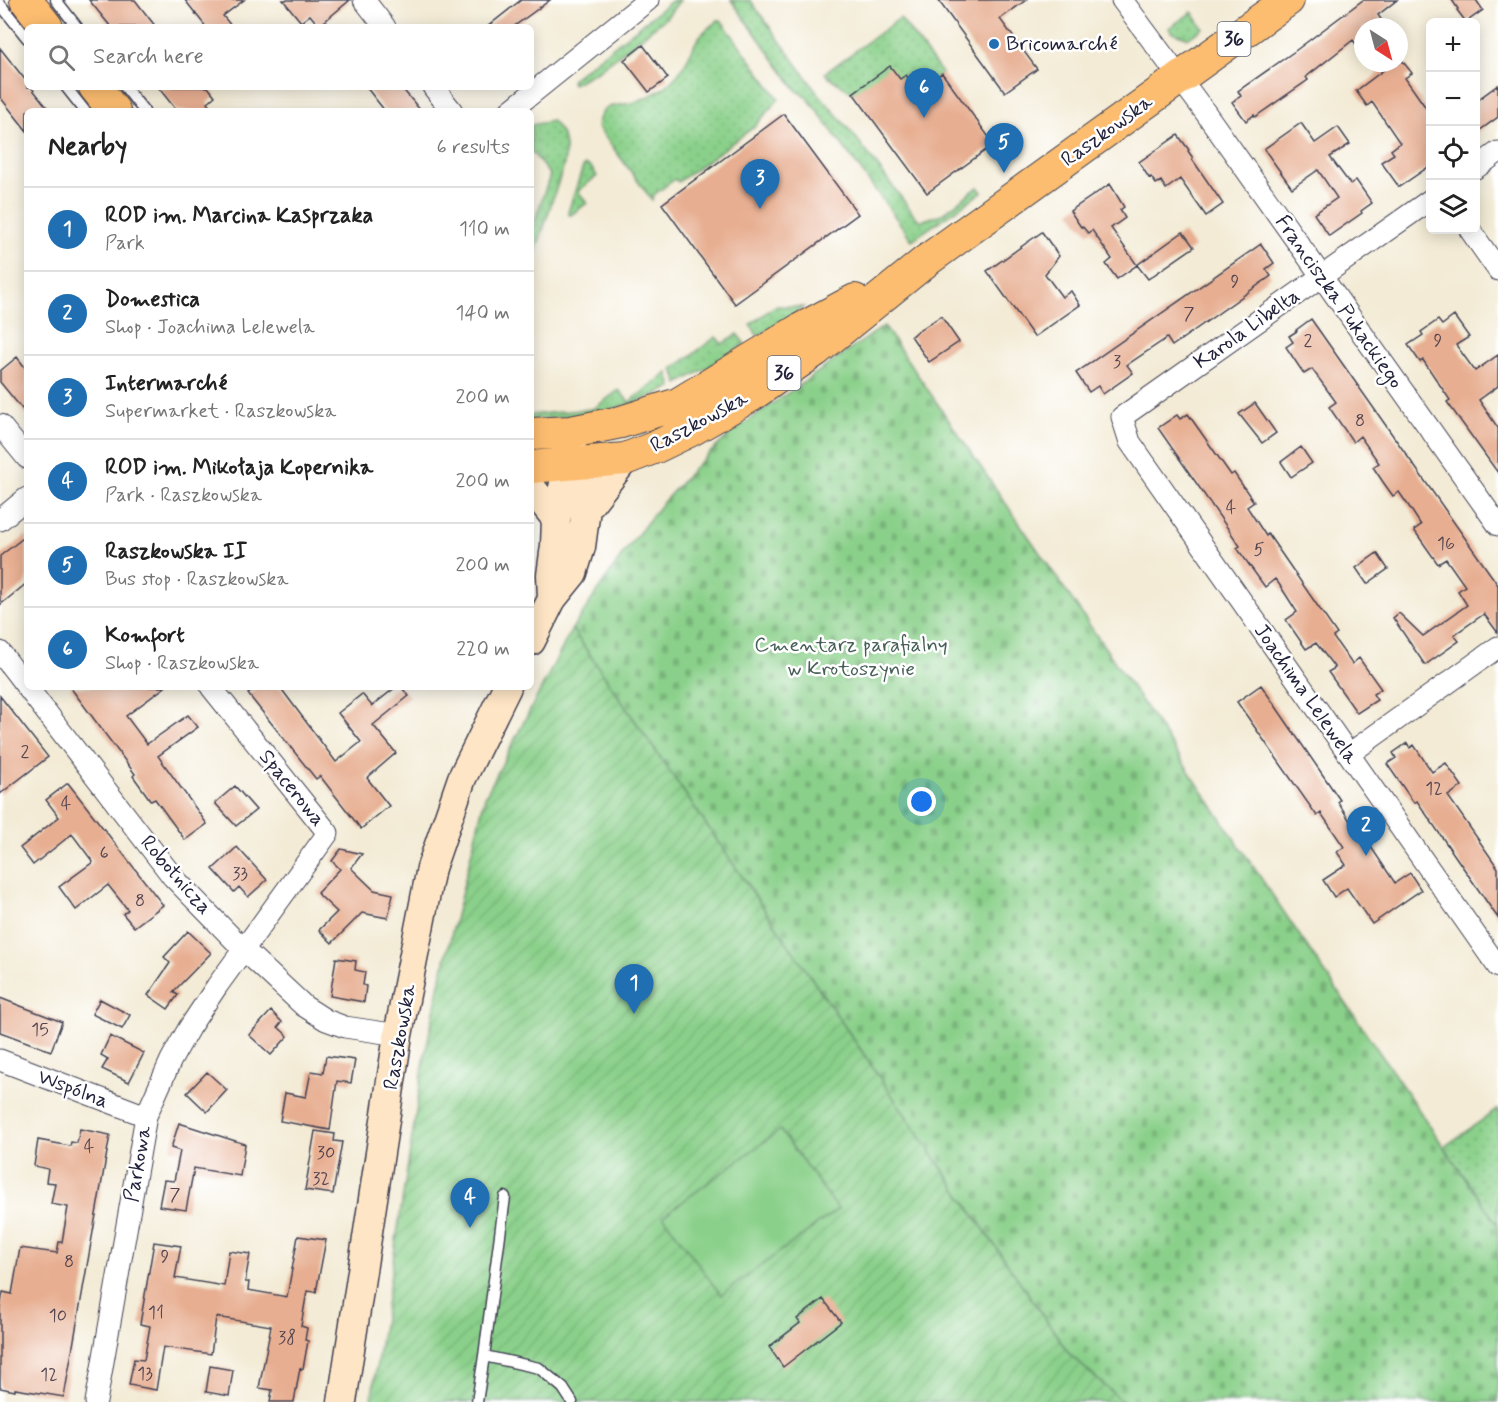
<!DOCTYPE html>
<html lang="en">
<head>
<meta charset="utf-8">
<style>
	body { margin:0; font-family:Mynerve,sans-serif; background:#f2f2f2; color:#222 }
	.controls { position:absolute; right:18px; top:18px; display:grid; overflow:hidden; border-radius:9px; box-shadow:0 3px 15px #0003 }
	.controls button { width:54px; height:54px; display:grid; place-items:center; padding:0; border:0; border-bottom:2px solid #e0e0e0; background:#fff; color:#222; font:30px sans-serif }
	.compass { position:absolute; left:1354px; top:18px; width:54px; height:54px; border-radius:50%; background:#fff; box-shadow:0 3px 15px #0003; rotate:144deg }
	.you { position:absolute; left:922px; top:802px; width:21px; height:21px; margin:-15px; border:4px solid #fff; border-radius:50%; background:#1a73e8; box-shadow:0 0 0 9px #1a73e833 }
	.badge { display:grid; place-items:center; width:39px; height:39px; border-radius:50%; background:#1f6fb2; color:#fff; font-size:20px; font-weight:700 }
	.pin { position:absolute; translate:-50% -50px; filter:drop-shadow(0 2px 3px #0008) }
	.pin::after { content:''; position:absolute; top:32px; width:21px; height:18px; background:inherit; clip-path:polygon(0 0,100% 0,50% 100%) }
	.list { margin:0; padding:0; list-style:none }
	h2 { display:flex; justify-content:space-between; align-items:center; height:78px; margin:0; padding:0 24px; font-size:26px }
	h2 small { font-size:20px; font-weight:400; color:#767676 }
	.list li { display:grid; grid-template-columns:39px 1fr auto; gap:18px; align-items:center; box-sizing:border-box; height:84px; padding:0 24px; border-top:2px solid #e0e0e0 }
	.list b { display:block; font-size:22px; white-space:nowrap }
	.list p { margin:0; font-size:20px; white-space:nowrap; color:#767676 }
	.list em { font-size:20px; font-style:normal; color:#767676 }
	.icon { flex:none; width:33px; height:33px; fill:none; stroke:currentColor; stroke-width:2; stroke-linecap:round; stroke-linejoin:round }
	.map { position:relative; flex:none; width:1498px; height:1402px; overflow:hidden }
	.search { position:absolute; background:#fff; box-shadow:0 3px 15px #0003; left:24px; top:24px; width:510px; height:66px; display:flex; align-items:center; gap:15px; box-sizing:border-box; padding:0 21px; border-radius:9px; color:#767676; font-size:22px }
	.panel { position:absolute; background:#fff; box-shadow:0 3px 15px #0003; left:24px; top:108px; width:510px; height:582px; border-radius:9px }
	.map>svg:first-child { display:block }
	.grass { fill:url(#grass-dots); stroke:#567962; stroke-width:1.5 }
	.cemetery { fill:url(#cemetery-stones); stroke:#567962; stroke-width:1.5 }
	.garden { fill:url(#garden-furrows); stroke:#567962; stroke-width:1.5 }
	.pitch { fill:#8ad08a; stroke:#567962; stroke-width:1.5 }
	.building { fill:#e7ae91 }
	.lines { fill:none; stroke-linecap:round; stroke-linejoin:round }
	.lane-casing { stroke:#414052; stroke-width:13 }
	.street-casing { stroke:#414052; stroke-width:23 }
	.secondary-casing { stroke:#414052; stroke-width:31 }
	.primary-casing { stroke:#414052; stroke-width:34 }
	.lane { stroke:#fff; stroke-width:10 }
	.street { stroke:#fff; stroke-width:21 }
	.secondary { stroke:#fee5c5; stroke-width:28 }
	.primary { stroke:#fcbd6f; stroke-width:32 }
	.poi-dot { fill:#1f6fb2; stroke:#fff; stroke-width:2 }
	.labels { text-anchor:middle; dominant-baseline:central; stroke-width:5; stroke-linejoin:round; paint-order:stroke }
	.number-label { font-size:18px; fill:#534550 }
	.shield { fill:#fff; stroke:#646476; stroke-width:1.5 }
	.shield-label { font-size:20px; font-weight:bold; fill:#22223b }
	.poi-label { font-size:21px; fill:#22223b; stroke:#fff; text-anchor:start }
	.street-label { font-size:21px; fill:#22223b; stroke:#fff }
	.park-label { font-size:21px; fill:#465f57; stroke:#fff }
</style>
</head>
<body>
<div class="map">
<svg width="1498" height="1402" viewBox="0 0 1498 1402">
	<defs>
		<pattern id="grass-dots" width="8" height="8" patternUnits="userSpaceOnUse" patternTransform="scale(1.5)"><rect width="8" height="8" fill="#8ad08a"/><path d="M2 2h.1M6 6h.1" fill="none" stroke="#77b278" stroke-width="1.8" stroke-linecap="round"/></pattern>
		<pattern id="cemetery-stones" width="16" height="16" patternUnits="userSpaceOnUse" patternTransform="scale(1.5)"><rect width="16" height="16" fill="#8ad08a"/><path d="M2 7V4a2 2 0 0 1 4 0v3zM10 15v-3a2 2 0 0 1 4 0v3z" fill="#77b278"/></pattern>
		<pattern id="garden-furrows" width="10" height="10" patternUnits="userSpaceOnUse" patternTransform="scale(1.5)"><rect width="10" height="10" fill="#8ad08a"/><path d="M-1 1l2-2M0 10L10 0M9 11l2-2" fill="none" stroke="#77b278"/></pattern>
	</defs>
	<rect width="100%" height="100%" fill="#fff"/>
	<filter id="ink" filterUnits="userSpaceOnUse"><feTurbulence type="fractalNoise" baseFrequency=".0167" numOctaves="2"/><feDisplacementMap in="SourceGraphic" scale="12" xChannelSelector="R" yChannelSelector="G"/><feConvolveMatrix kernelMatrix="1 2 1 2 8 2 1 2 1" color-interpolation-filters="sRGB"/></filter>
	<filter id="wash" filterUnits="userSpaceOnUse"><feTurbulence type="fractalNoise" baseFrequency=".008" numOctaves="4" result="noise"/><feDisplacementMap in="SourceGraphic" scale="24" xChannelSelector="R" yChannelSelector="G"/><feGaussianBlur stdDeviation="1.35" result="paint"/><feColorMatrix in="noise" values="0 0 0 0 0 0 0 0 0 0 0 0 0 0 0 0 0 1.4 0 .05"/><feComposite in="paint" operator="in"/></filter>
	<g filter="url(#wash)">
		<rect width="100%" height="100%" fill="#f3ebd5"/>
		<path class="grass" d="M673 0H680L667 17 656 26 599 70 573 84 571 82 572 79Z
			M731 0H750L815 89 857 139 915 216 921 221 942 214 978 187 982 192 912 240 807 97 797 91Z
			M1192 12 1203 28 1189 38 1172 32 1169 28Z
			M900 18 942 73 918 91 907 75 900 79 853 93 830 78 825 73Z
			M718 20H721L779 99 754 127 678 182 675 179 655 194 653 196 652 200 597 126C603 101 613 107 632 103 643 100 653 94 662 89 676 80 684 67 691 52 694 47 696 40 700 36 705 30 712 25 718 20Z
			M552 121C565 135 567 145 564 164L531 267V232L550 175 531 151V125Z
			M586 165 591 167 597 176 578 191 587 203 571 215H569L568 212 583 167Z
			M775 306 804 307 758 336 750 325Z
			M737 334 745 344 710 366 678 384 673 369 716 337 722 344Z
			M668 373 672 387 635 403 590 414 531 420V415L591 409 596 407 619 390 629 402Z
			M1498 1109V1226L1444 1147Z"/>
		<path class="cemetery" d="M884 326 1156 722 1300 936 1498 1226V1402H1123L1070 1355 572 629 625 551 659 507 694 468 732 432Z"/>
		<path class="garden" d="M572 629 1070 1355 1123 1402H371L425 1054 442 973 485 797Z"/>
		<path class="pitch" d="M780 1130 838 1209 721 1295 663 1216Z"/>
		<g id="blocks">
			<path class="building" d="M89 0H135L156 27H111Z
				M185 0H244L223 16 232 27H206Z
				M283 0H350L319 26 310 15 301 22Z
				M521 0H550L513 27H487Z
				M938 0H1026L1000 19 1037 69 1005 92Z
				M1363 0H1397L1378 15 1386 27H1363V53L1353 40 1306 77 1308 80 1255 117 1254 115 1246 121 1232 102 1241 96 1238 91 1295 51Z
				M1452 0H1476L1483 10 1466 22 1457 10 1458 9Z
				M643 45 668 78 649 92 624 60Z
				M0 48 27 82V87H31L50 111H27V131L0 97Z
				M1400 58 1412 73 1405 78 1431 115V165L1399 187 1381 162 1394 154 1391 150 1400 143 1372 102 1367 106 1356 91 1393 63H1399Z
				M890 66 900 79 906 75 918 91 942 73 994 144 927 193 853 93Z
				M1498 85V117L1476 133V101Z
				M158 87H208L215 96 207 103 213 111H177Z
				M366 87H401L421 111H385Z
				M784 114 858 214 735 304 662 204Z
				M1301 123 1315 143 1338 127 1350 144 1330 157 1350 184 1356 180 1372 203 1361 211 1362 213 1329 236 1314 214 1337 198 1318 170 1292 188 1264 149Z
				M1178 135 1189 150 1188 151 1193 158 1192 159 1223 204 1206 216 1180 179 1166 189 1161 181 1156 184 1151 177 1149 178 1139 162Z
				M1110 184 1124 207 1120 210 1125 218 1111 228 1137 265 1117 279 1106 264 1112 259 1092 230 1088 233 1082 226 1081 227 1070 211Z
				M1042 232 1059 256 1045 274 1062 297 1071 291 1080 305 1034 337 987 271Z
				M1183 232 1194 247 1148 279 1137 265Z
				M1261 244 1274 263 1266 269 1271 276 1172 346 1167 338 1127 365 1133 373 1103 394 1098 386 1089 392 1076 373Z
				M941 316 959 342 929 362 911 336Z
				M1454 316 1469 337 1456 345 1475 371 1498 355V386L1479 400 1498 428V473L1447 402 1450 400 1423 360 1420 362 1408 345 1423 335 1421 332 1438 320 1442 325Z
				M1311 319 1498 585V633L1484 614 1454 635 1459 641 1425 665 1393 618 1399 613 1423 636 1467 605 1458 591 1465 586 1446 559 1438 564 1414 530 1421 525 1408 505 1399 492 1393 496 1383 482 1373 467 1379 463 1360 436 1353 442 1329 407 1336 402 1312 369 1304 374 1286 347 1293 342 1289 336 1297 331 1296 330Z
				M17 357 27 370V415L0 382V371Z
				M1255 403 1276 433 1262 443 1239 414Z
				M1188 414 1231 475 1234 473 1254 502 1247 507 1266 536 1268 534 1337 634 1333 637 1352 664 1359 658 1381 689 1373 694 1377 700 1357 713 1328 672 1335 668 1316 643 1306 649 1286 620 1297 612 1279 584 1275 579 1265 587 1237 548 1240 546 1158 428 1177 415 1180 419Z
				M1301 447 1312 463 1291 477 1281 462Z
				M27 535V583L0 605V556Z
				M1377 553 1388 569 1367 584 1356 568Z
				M1261 685 1340 800 1338 802 1360 837 1363 835 1395 883 1410 873 1421 890 1372 924 1347 888 1334 897 1323 880 1346 865 1337 852 1344 847 1321 813 1317 816 1237 702Z
				M70 687H165L126 716 147 744 188 715 198 727 158 756 207 824 185 840 155 799 151 801 133 776 135 774Z
				M258 687H280L336 762 361 742 338 713 362 694 372 706 396 687H401L409 696 373 725 396 753 367 778 389 806 361 829 320 776 316 779 248 694Z
				M0 696 48 757 0 794Z
				M1407 743 1410 748 1414 745 1432 772 1446 763 1462 786 1448 796 1498 868V918L1417 801 1414 803 1387 764 1396 758 1393 753Z
				M68 783 163 905 134 927 123 914 128 910 108 885 76 910 59 887 93 862 72 834 33 865 20 848 59 817 46 800Z
				M235 786 256 810 236 826 215 803Z
				M237 847 267 880 248 897 239 887 234 892 213 869Z
				M341 849 362 854 351 868 374 890 393 894 388 918 362 913 332 943 319 930 337 912 317 893 340 869 332 861Z
				M188 931 211 953 173 992 178 995 168 1009 148 995 170 963 164 957Z
				M336 958 356 961 355 970 365 972 363 985 366 986 364 1002 330 996Z
				M0 998 62 1022 51 1051 0 1032Z
				M100 999 130 1015 122 1029 92 1014Z
				M271 1011 282 1022 278 1027 288 1036 271 1055 249 1035Z
				M110 1036 144 1053 129 1082 102 1069 108 1059 101 1055Z
				M326 1056 355 1060 351 1083 337 1081 330 1130 280 1121 285 1093 306 1097 311 1071 323 1073Z
				M207 1072 227 1090 207 1112 187 1093Z
				M179 1123 245 1144 240 1176 194 1168 186 1210 159 1206 164 1180 174 1181 180 1151 171 1148Z
				M80 1129 110 1135 64 1397 15 1389V1391L0 1388V1308L3 1292 12 1294 20 1248 57 1253 59 1242H62L68 1207 51 1204 55 1183 46 1182 48 1169 34 1166 38 1140 70 1146 71 1142 77 1143Z
				M315 1131 335 1134 334 1141 342 1142 333 1194 305 1190Z
				M298 1236 326 1240 316 1292 307 1291 301 1326 307 1328 305 1340 308 1341 303 1369 300 1368 294 1402H270L272 1390 259 1388 271 1326 216 1317 211 1354 163 1347 156 1390 129 1385 134 1359 144 1360 150 1326 140 1324 154 1242 181 1246 175 1278 224 1286 229 1251 250 1254 245 1282H249L248 1290 287 1297Z
				M823 1299 841 1322 783 1367 769 1347 800 1323 797 1319Z
				M210 1366 233 1370 229 1396 206 1392Z"/>
		</g>
	</g>
	<g filter="url(#ink)">
		<use href="#blocks" fill-opacity="0" stroke="#414052" stroke-width="1.5"/>
		<g class="lines">
			<defs>
				<path id="lane" d="M56 0 77 27
					M0 4 27 38
					M66 87 85 111
					M125 87 144 111
					M484 1356 539 1368 563 1388 572 1402
					M477 1402 484 1356 505 1197"/>
				<path id="street" d="M364 0 385 27
					M1122 0 1205 112 1498 525
					M433 87 452 111
					M510 111 648 0
					M1476 168 1498 152
					M1430 200 1122 417 1130 442 1498 967
					M1470 230 1498 270
					M0 425 27 458
					M0 520 27 498
					M0 652 173 877 243 949 304 1006 326 1020 345 1027 398 1035
					M1349 754 1498 647
					M0 1060 146 1116
					M96 1402 146 1116 171 1060 189 1028 217 986 328 833 211 687"/>
				<path id="secondary" d="M531 487 556 519
					M586 509 625 459
					M552 599 551 575 555 545 556 519 565 479 573 463
					M531 641 552 599 573 573 581 547 586 509 573 463 571 440
					M342 1402 398 1035 431 868 462 778 507 687"/>
				<path id="primary" d="M26 0 47 27
					M95 87 114 111
					M531 434 571 432 621 422 678 404 801 329 855 300
					M531 467 625 459 656 447 691 430 752 395 815 351 926 261 959 237 1288 0"/>
			</defs>
			<use href="#lane" class="lane-casing"/>
			<use href="#street" class="street-casing"/>
			<use href="#secondary" class="secondary-casing"/>
			<use href="#primary" class="primary-casing"/>
			<use href="#lane" class="lane"/>
			<use href="#street" class="street"/>
			<use href="#secondary" class="secondary"/>
			<use href="#primary" class="primary"/>
		</g>
	</g>
	<circle class="poi-dot" cx="994" cy="44" r="6"/>
	<g class="labels">
		<g class="number-label">
			<text x="1235" y="282">9</text>
			<text x="1189" y="314">7</text>
			<text x="1308" y="341">2</text>
			<text x="1438" y="341">9</text>
			<text x="1117" y="362">3</text>
			<text x="1360" y="421">8</text>
			<text x="1231" y="508">4</text>
			<text x="1446" y="544">16</text>
			<text x="1259" y="550">5</text>
			<text x="25" y="752">2</text>
			<text x="1434" y="789">12</text>
			<text x="66" y="804">4</text>
			<text x="104" y="853">6</text>
			<text x="240" y="874">33</text>
			<text x="140" y="901">8</text>
			<text x="40" y="1030">15</text>
			<text x="89" y="1147">4</text>
			<text x="326" y="1153">30</text>
			<text x="321" y="1179">32</text>
			<text x="175" y="1195">7</text>
			<text x="165" y="1257">9</text>
			<text x="69" y="1262">8</text>
			<text x="156" y="1313">11</text>
			<text x="58" y="1316">10</text>
			<text x="287" y="1338">38</text>
			<text x="145" y="1374">13</text>
			<text x="49" y="1375">12</text>
		</g>
		<g class="shield">
			<rect x="1217.5" y="22" width="33" height="34" rx="4.5"/>
			<rect x="767.5" y="356" width="33" height="34" rx="4.5"/>
		</g>
		<g class="shield-label">
			<text x="1234" y="39">36</text>
			<text x="784" y="373">36</text>
		</g>
		<g class="poi-label">
			<text x="1006" y="44">Bricomarché</text>
		</g>
		<g class="street-label">
			<text transform="translate(1107 131) rotate(-36)">Raszkowska</text>
			<text transform="translate(1339 302) rotate(55)">Franciszka Pukackiego</text>
			<text transform="translate(1247 329) rotate(-35)">Karola Libelta</text>
			<text transform="translate(699 422) rotate(-28)">Raszkowska</text>
			<text transform="translate(1306 694) rotate(55)">Joachima Lelewela</text>
			<text transform="translate(292 788) rotate(51)">Spacerowa</text>
			<text transform="translate(176 875) rotate(49)">Robotnicza</text>
			<text transform="translate(400 1037) rotate(-80)">Raszkowska</text>
			<text transform="translate(73 1089) rotate(21)">Wspólna</text>
			<text transform="translate(138 1164) rotate(-80)">Parkowa</text>
		</g>
		<g class="park-label">
			<text x="851" y="645">Cmentarz parafialny<tspan x="851" dy="24">w Krotoszynie</tspan></text>
		</g>
	</g>
</svg>
<div class="controls">
<button>+</button>
<button>−</button>
<button><svg class="icon" aria-label="locate" viewBox="0 0 24 24"><circle cx="12" cy="12" r="6"/><path d="M12 2v4M12 18v4M2 12h4M18 12h4"/></svg></button>
<button><svg class="icon" aria-label="layers" viewBox="0 0 24 24"><path d="M12 4l9 5-9 5-9-5zM3 14l9 5 9-5"/></svg></button>
</div>
<svg class="compass" viewBox="-18 -18 36 36"><path d="M0-13l5 13h-10z" fill="#e53935"/><path d="M0 13l5-13h-10z" fill="#767676"/></svg>
<div class="you"></div>
<div class="pin badge" style="left:634px;top:1014px">1</div>
<div class="pin badge" style="left:1366px;top:856px">2</div>
<div class="pin badge" style="left:760px;top:209px">3</div>
<div class="pin badge" style="left:470px;top:1228px">4</div>
<div class="pin badge" style="left:1004px;top:173px">5</div>
<div class="pin badge" style="left:924px;top:118px">6</div>
<div class="search"><svg class="icon" aria-label="search" viewBox="0 0 24 24"><circle cx="10" cy="10" r="6"/><path d="M15 15l6 6"/></svg>Search here</div>
<section class="panel">
<h2>Nearby<small>6 results</small></h2>
<ul class="list">
<li><span class="badge">1</span><div><b>ROD im. Marcina Kasprzaka</b><p>Park</p></div><em>110 m</em></li>
<li><span class="badge">2</span><div><b>Domestica</b><p>Shop · Joachima Lelewela</p></div><em>140 m</em></li>
<li><span class="badge">3</span><div><b>Intermarché</b><p>Supermarket · Raszkowska</p></div><em>200 m</em></li>
<li><span class="badge">4</span><div><b>ROD im. Mikołaja Kopernika</b><p>Park · Raszkowska</p></div><em>200 m</em></li>
<li><span class="badge">5</span><div><b>Raszkowska II</b><p>Bus stop · Raszkowska</p></div><em>200 m</em></li>
<li><span class="badge">6</span><div><b>Komfort</b><p>Shop · Raszkowska</p></div><em>220 m</em></li>
</ul>
</section>
</div>
</body>
</html>
